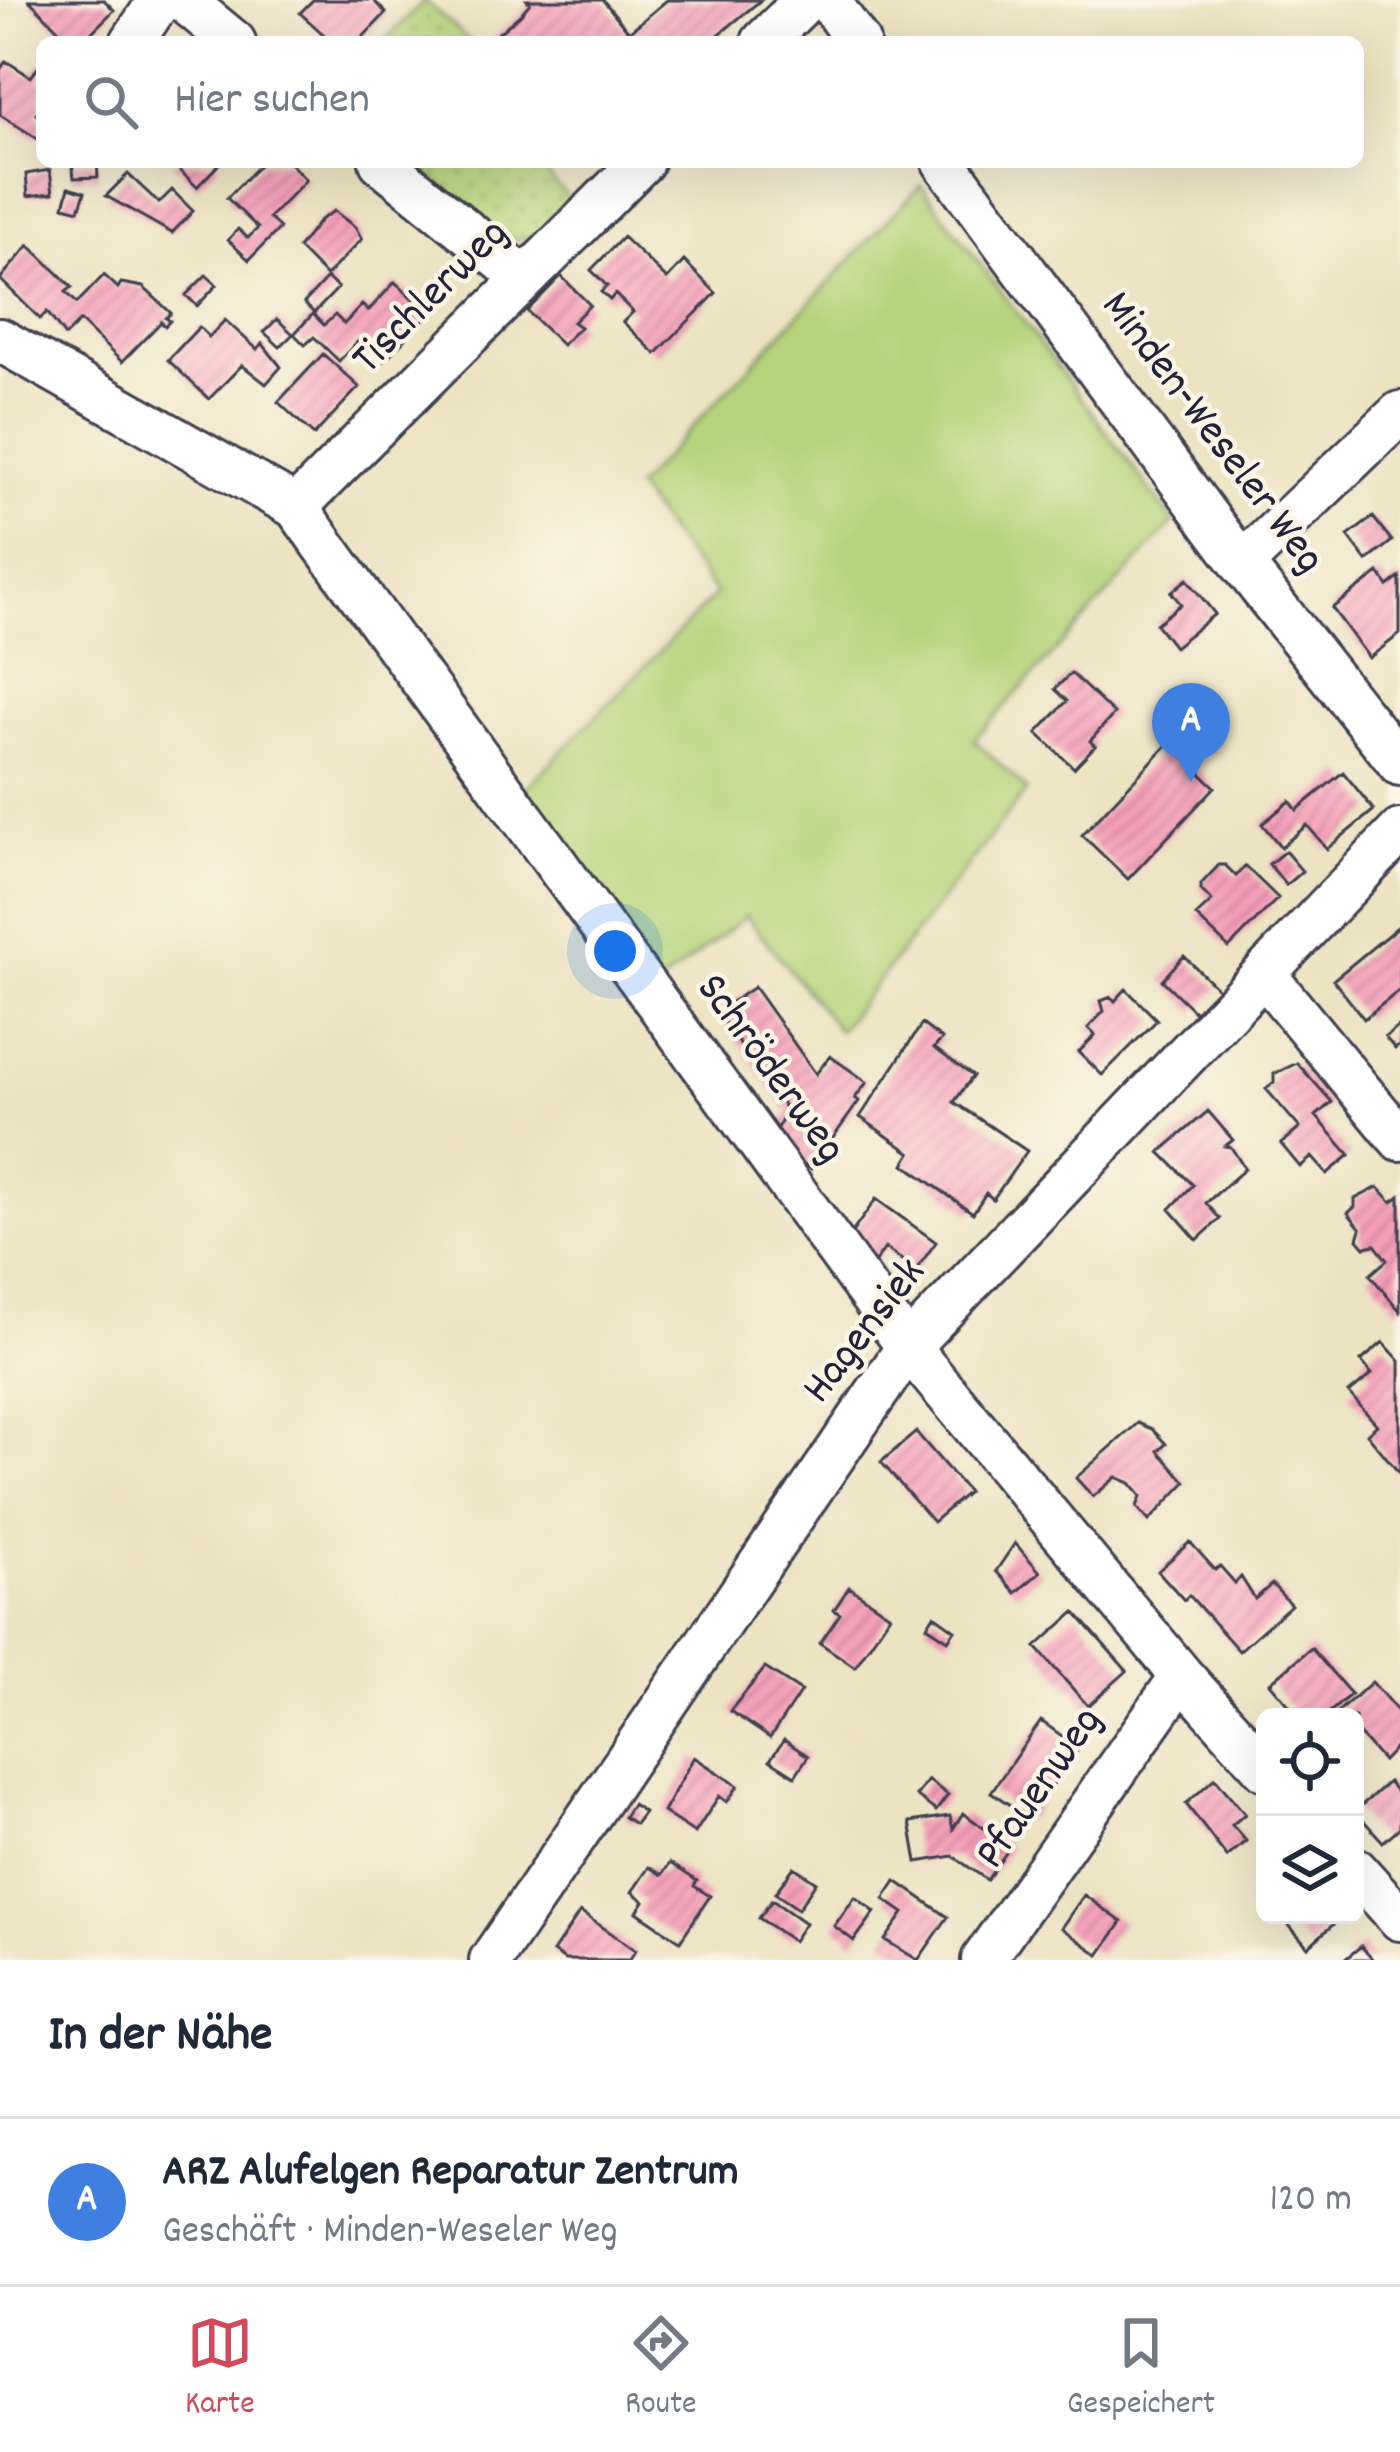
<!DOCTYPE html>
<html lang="de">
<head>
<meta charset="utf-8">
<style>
	body { margin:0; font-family:Dekko,sans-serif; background:#f2f2f3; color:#1f2937 }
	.controls { position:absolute; right:36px; bottom:36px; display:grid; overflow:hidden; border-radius:18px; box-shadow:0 12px 48px #0002 }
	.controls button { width:108px; height:108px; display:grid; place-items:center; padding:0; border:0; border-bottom:3px solid #e0e1e3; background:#fff; color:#1f2937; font:60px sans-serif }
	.you { position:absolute; left:615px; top:951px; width:42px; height:42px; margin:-30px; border:9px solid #fff; border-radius:50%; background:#1a73e8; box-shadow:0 0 0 18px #1a73e833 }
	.badge { display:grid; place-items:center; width:78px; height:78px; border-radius:50%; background:#d1495b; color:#fff; font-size:39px; font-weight:700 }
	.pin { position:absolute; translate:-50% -99px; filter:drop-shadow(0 3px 6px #0008) }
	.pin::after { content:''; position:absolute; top:63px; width:42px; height:36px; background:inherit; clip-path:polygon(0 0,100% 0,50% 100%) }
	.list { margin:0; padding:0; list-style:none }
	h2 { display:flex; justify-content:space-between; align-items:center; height:156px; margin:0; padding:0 48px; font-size:51px }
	h2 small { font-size:39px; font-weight:400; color:#747a83 }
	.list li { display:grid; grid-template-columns:78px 1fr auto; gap:36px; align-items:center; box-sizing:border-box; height:168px; padding:0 48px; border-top:3px solid #e0e1e3 }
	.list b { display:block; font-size:45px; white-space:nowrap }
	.list p { margin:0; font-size:39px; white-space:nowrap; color:#747a83 }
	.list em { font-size:39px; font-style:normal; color:#747a83 }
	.icon { flex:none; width:66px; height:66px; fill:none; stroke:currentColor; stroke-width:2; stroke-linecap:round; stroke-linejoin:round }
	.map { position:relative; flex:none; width:1400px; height:1960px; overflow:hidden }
	.search { position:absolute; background:#fff; box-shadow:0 12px 48px #0002; left:36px; right:36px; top:36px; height:132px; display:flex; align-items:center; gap:30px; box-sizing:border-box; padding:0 42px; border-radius:18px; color:#747a83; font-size:45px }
	.sheet { height:324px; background:#fff }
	nav { display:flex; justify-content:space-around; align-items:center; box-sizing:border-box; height:168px; border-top:3px solid #e0e1e3; background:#fff; font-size:33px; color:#747a83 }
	nav a { display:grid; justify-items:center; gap:6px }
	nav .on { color:#d1495b }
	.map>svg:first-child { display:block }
	.grass { fill:#b5d47b; stroke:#6c7b5b; stroke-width:3 }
	.garden { fill:url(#garden-dots); stroke:#6c7b5b; stroke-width:3 }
	.building { fill:url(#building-hatch) }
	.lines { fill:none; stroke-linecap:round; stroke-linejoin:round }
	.minor-casing { stroke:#403f4f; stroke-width:48 }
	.minor { stroke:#fff; stroke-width:42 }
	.labels { text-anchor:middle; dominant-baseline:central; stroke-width:9; stroke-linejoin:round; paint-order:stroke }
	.street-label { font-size:45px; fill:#22223b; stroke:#fcf5e5 }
</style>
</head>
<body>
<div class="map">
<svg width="1400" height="1960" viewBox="0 0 1400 1960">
	<defs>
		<pattern id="garden-dots" width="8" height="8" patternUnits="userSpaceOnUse" patternTransform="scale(3)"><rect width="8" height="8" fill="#b5d47b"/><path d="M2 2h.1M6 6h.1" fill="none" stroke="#9bb66b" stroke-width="1.8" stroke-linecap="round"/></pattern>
		<pattern id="building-hatch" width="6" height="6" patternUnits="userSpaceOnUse" patternTransform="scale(3)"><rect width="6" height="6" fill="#f69eb9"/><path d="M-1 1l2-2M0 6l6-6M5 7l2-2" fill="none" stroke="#c78098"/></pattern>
	</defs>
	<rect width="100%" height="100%" fill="#fcf5e5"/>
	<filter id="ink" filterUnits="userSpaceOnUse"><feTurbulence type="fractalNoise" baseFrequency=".00833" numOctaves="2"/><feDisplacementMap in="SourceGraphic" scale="24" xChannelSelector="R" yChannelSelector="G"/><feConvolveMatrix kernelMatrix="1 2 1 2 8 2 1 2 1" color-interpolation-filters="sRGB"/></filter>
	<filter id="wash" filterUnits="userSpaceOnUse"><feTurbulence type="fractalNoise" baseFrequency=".004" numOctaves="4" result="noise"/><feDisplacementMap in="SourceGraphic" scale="48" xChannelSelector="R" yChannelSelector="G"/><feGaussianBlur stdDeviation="2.7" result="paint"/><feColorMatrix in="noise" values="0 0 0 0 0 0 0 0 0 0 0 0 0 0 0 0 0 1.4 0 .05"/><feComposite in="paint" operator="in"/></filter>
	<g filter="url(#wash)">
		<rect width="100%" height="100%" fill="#ece3c2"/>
		<path class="grass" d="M921 185 1174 522 974 740 1027 790 839 1031 746 916 654 989 519 795 716 594 635 488Z"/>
		<path class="garden" d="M425 1 471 42H383Z
			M415 162H536L572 202C559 216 541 240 520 240 495 239 436 180 415 162Z"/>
		<g id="blocks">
			<path class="building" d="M29 0H104L114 10 82 42H71Z
				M313 0H373L386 13 362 38 365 42H332L300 13Z
				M527 0H603L629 32 667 0H761L710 42H488L520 15 530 3Z
				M6 61 31 77 42 62V105L36 114 42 118V134L38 139 0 115V70Z
				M72 162H97L98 177 74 178Z
				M171 162H221L197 187Z
				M262 162H289L306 180 269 218 280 228 249 260 228 240 238 229 248 238 258 228 227 198Z
				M50 170 53 193 28 196 26 174Z
				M128 174 159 203 172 190 193 211 172 233 106 196Z
				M69 187 85 192 79 210 64 206Z
				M334 211 355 227 362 239 326 276 298 248 320 220Z
				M623 237 667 279 684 261 716 293 656 354 623 322 633 312 615 294 610 300 601 292 607 286 591 270Z
				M29 245 72 287 66 292 77 303 104 275 118 288 121 283 143 287 171 313 166 318 170 321 165 326 161 322 122 362 80 321 65 336 47 312 40 319 0 279Z
				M206 275 217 285 197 306 186 295Z
				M561 276 590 305 573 322 580 327 562 345 527 311Z
				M327 278 338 288 314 313 304 303Z
				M395 282 429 314 384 361 360 339 339 361 314 337 305 345 294 334 313 314 324 325 335 315 344 324 362 305 368 311Z
				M277 319 293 334 280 347 264 332Z
				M225 320 257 349 262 343 281 367 266 384 242 365 209 399 168 360 199 327 209 337Z
				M323 354 359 387 314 435 278 402Z
				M1373 517 1392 541 1367 561 1348 536Z
				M1379 573 1388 586 1400 577V634L1369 658 1332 608Z
				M1187 579 1215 614 1174 647 1156 624 1181 604 1171 592Z
				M1071 673 1114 714 1090 741 1095 746 1074 768 1037 733 1067 701 1055 689Z
				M1169 743 1215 787 1128 879 1082 835Z
				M1343 772 1374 810 1327 849 1307 825 1281 847 1262 824 1290 801 1297 810Z
				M1285 851 1302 871 1286 885 1269 864Z
				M1219 865H1225L1236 876 1245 866 1278 898 1229 948 1196 916 1212 901 1201 890V884Z
				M1400 925V990L1364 1019 1333 980Z
				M1184 956 1218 989 1195 1012 1162 980Z
				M754 987 816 1074 830 1056 867 1082 855 1098 859 1101 811 1169 769 1139 788 1112 717 1012Z
				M1126 989 1157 1020 1102 1075 1079 1052 1095 1035 1088 1028 1104 1011 1101 1001 1111 997 1115 1001Z
				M922 1024 942 1039 934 1048 973 1076 954 1102 1027 1151 993 1199 986 1193 973 1213 904 1164 911 1153 860 1117Z
				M1400 1026V1045L1395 1049 1385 1037Z
				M1297 1063 1332 1102 1316 1116 1350 1155 1327 1174 1312 1157 1300 1167 1281 1144 1300 1128 1266 1089 1274 1082V1074Z
				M1208 1111 1233 1140 1225 1146 1231 1147 1245 1169 1206 1203 1220 1219 1197 1240 1170 1209 1193 1185 1160 1152Z
				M1378 1187 1392 1202 1400 1196V1311L1370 1275 1387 1260 1375 1245 1365 1247 1358 1239 1361 1229 1348 1213 1355 1207V1199Z
				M876 1199 936 1242 916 1270 885 1248 875 1262 846 1241Z
				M1383 1342 1400 1361V1474L1367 1434 1377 1425 1349 1393 1372 1374 1361 1361Z
				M1138 1423 1152 1429 1166 1444 1158 1451 1186 1482 1149 1521 1137 1507 1141 1496 1130 1483 1116 1477 1093 1497 1076 1478Z
				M916 1432 968 1492 933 1522 881 1462Z
				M1190 1542 1215 1570 1220 1566 1235 1583 1241 1577 1255 1599 1272 1584 1291 1605 1239 1651 1189 1595 1184 1600 1158 1571Z
				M1015 1543 1040 1572 1016 1593 996 1571Z
				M849 1587 890 1615 855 1667 820 1643 840 1614 834 1610Z
				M1075 1612 1127 1671 1088 1706 1036 1647Z
				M934 1615 955 1630 948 1640 927 1626Z
				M1311 1648 1351 1694 1324 1717H1299L1270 1683Z
				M765 1668 801 1691 770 1738 730 1711Z
				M1372 1682 1400 1714V1743L1383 1761 1358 1733 1355 1736V1717L1335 1714Z
				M1041 1721 1079 1748 1029 1818 991 1792Z
				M784 1740 808 1756 795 1776 770 1760Z
				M694 1757 738 1786 727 1802 719 1796 695 1833 663 1812Z
				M1215 1778 1245 1814 1232 1825 1246 1841 1227 1857 1186 1804Z
				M928 1780 948 1795 936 1811 916 1796Z
				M1388 1782 1400 1796V1827L1383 1842 1355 1811Z
				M632 1804 644 1812 635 1824 624 1817Z
				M963 1813 1010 1847 987 1880 953 1856 917 1862 910 1822 950 1816 953 1829Z
				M670 1863 697 1881 694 1886 710 1896 680 1941 637 1912 644 1901 632 1892 649 1867 662 1875Z
				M794 1867 816 1882 798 1909 775 1893Z
				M896 1881 948 1917 918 1960 885 1940 904 1913 884 1899Z
				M1084 1895 1122 1922 1099 1955 1061 1928Z
				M855 1897 875 1912 854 1941 834 1926Z
				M772 1900 805 1923 793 1941 759 1918Z
				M580 1912 636 1950 629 1960H565L553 1952Z
				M1280 1915H1334L1338 1920 1308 1947Z
				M1361 1946 1373 1960H1344Z"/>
		</g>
	</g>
	<g filter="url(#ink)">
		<use href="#blocks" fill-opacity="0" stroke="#403f4f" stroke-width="3"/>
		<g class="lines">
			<defs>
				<path id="minor" d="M183 0 234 42
					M828 0 858 42
					M132 42 160 0
					M763 42 806 0
					M381 162 524 278
					M944 162 1242 564 1400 764
					M0 340 296 507 908 1347 1182 1676 1265 1769
					M296 507 642 162
					M1242 564 1400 413
					M1264 974 1400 1139
					M1355 1869 1400 1919
					M491 1960 908 1347 1400 831
					M983 1960 1182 1676"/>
			</defs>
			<use href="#minor" class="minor-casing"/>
			<use href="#minor" class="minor"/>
		</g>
	</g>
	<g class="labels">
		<g class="street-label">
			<text transform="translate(432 298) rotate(-45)">Tischlerweg</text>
			<text transform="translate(1211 434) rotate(53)">Minden-Weseler Weg</text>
			<text transform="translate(769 1070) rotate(54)">Schröderweg</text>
			<text transform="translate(866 1332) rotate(-52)">Hagensiek</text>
			<text transform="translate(1041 1789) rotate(-55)">Pfauenweg</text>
		</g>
	</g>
</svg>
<div class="controls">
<button><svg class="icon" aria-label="locate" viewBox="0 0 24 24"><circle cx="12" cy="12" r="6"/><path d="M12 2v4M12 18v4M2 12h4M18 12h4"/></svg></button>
<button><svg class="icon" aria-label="layers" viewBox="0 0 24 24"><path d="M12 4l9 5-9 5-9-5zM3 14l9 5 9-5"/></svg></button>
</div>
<div class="you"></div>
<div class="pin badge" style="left:1191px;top:782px;background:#3f7fe0">A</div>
<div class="search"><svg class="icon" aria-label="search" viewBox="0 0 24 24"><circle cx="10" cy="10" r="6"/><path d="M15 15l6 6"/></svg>Hier suchen</div>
</div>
<section class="sheet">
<h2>In der Nähe<small></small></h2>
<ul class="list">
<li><span class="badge" style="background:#3f7fe0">A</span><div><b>ARZ Alufelgen Reparatur Zentrum</b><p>Geschäft · Minden-Weseler Weg</p></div><em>120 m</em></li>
</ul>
</section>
<nav>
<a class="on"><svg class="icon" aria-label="map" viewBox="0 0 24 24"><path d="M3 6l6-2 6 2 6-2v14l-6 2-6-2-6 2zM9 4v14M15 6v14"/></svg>Karte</a>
<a><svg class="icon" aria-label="directions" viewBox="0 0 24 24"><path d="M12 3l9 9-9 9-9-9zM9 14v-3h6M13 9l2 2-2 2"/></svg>Route</a>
<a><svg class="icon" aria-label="saved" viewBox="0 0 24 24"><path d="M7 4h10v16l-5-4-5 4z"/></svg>Gespeichert</a>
</nav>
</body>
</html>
